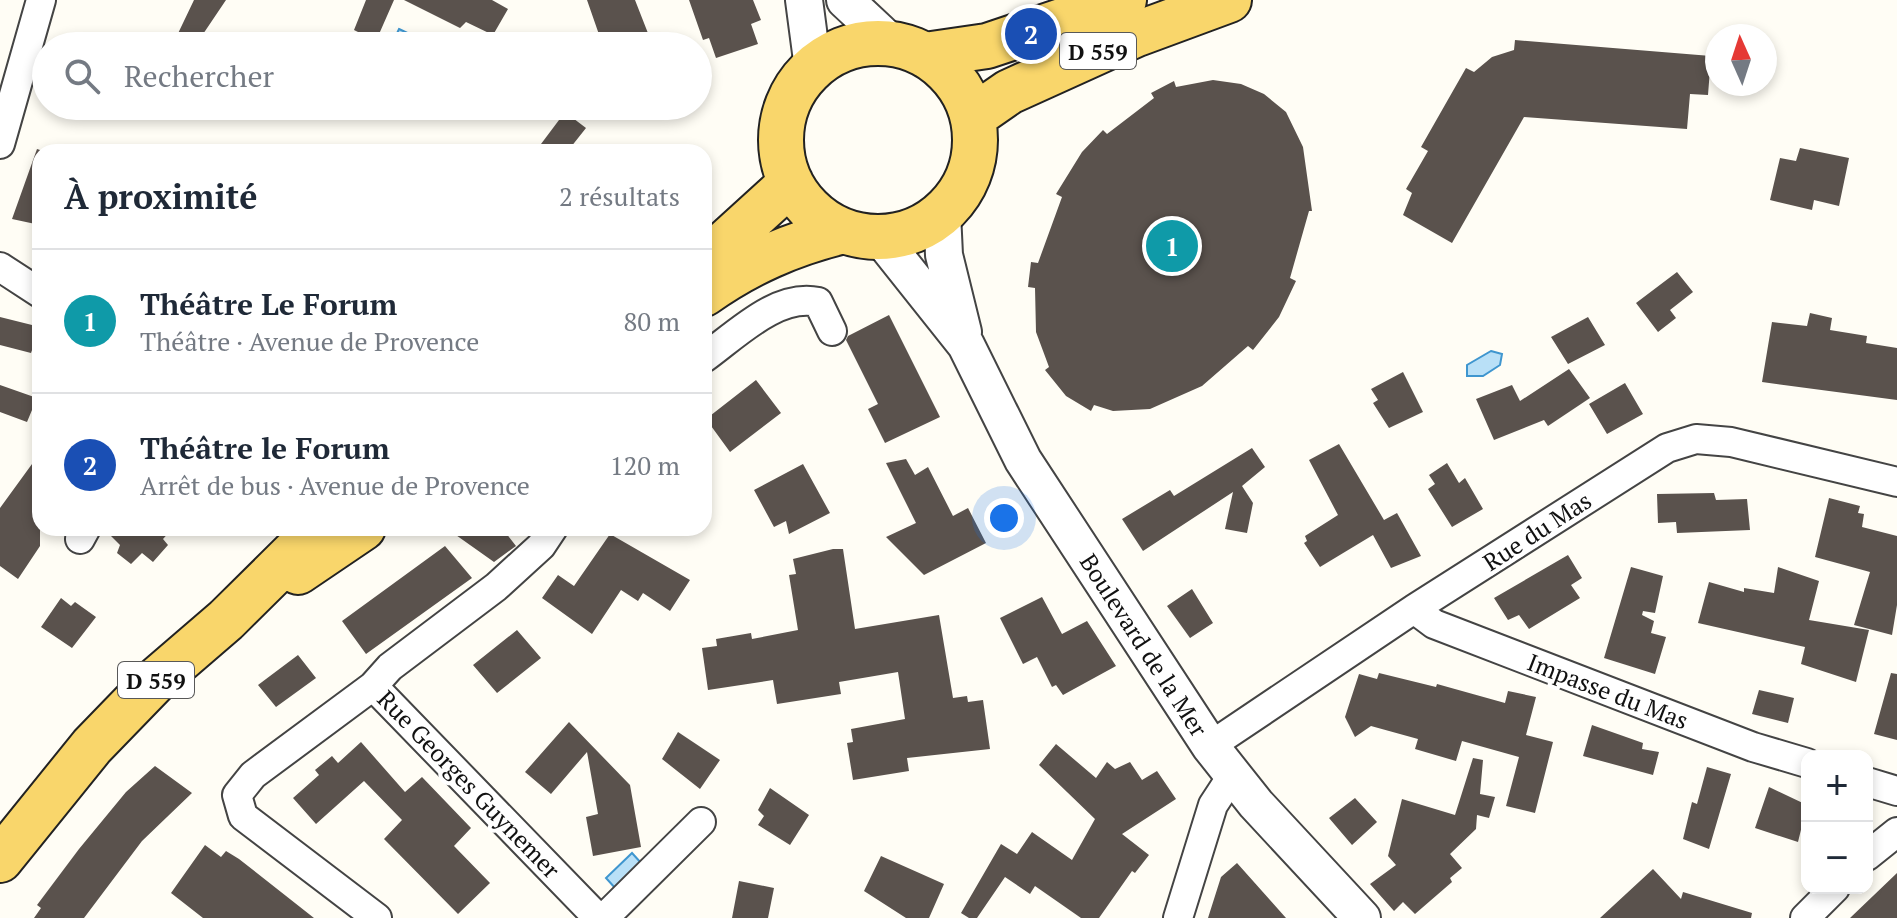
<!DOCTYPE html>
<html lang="fr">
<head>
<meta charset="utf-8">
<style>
	body { margin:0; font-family:"PT Serif",serif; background:#f2f2f3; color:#1f2937 }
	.controls { position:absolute; right:24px; bottom:24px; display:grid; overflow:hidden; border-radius:16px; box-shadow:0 4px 12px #0003 }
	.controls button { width:72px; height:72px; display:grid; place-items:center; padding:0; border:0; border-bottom:2px solid #e0e1e3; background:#fff; color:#1f2937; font:40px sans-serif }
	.compass { position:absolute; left:1705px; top:24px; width:72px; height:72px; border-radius:50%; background:#fff; box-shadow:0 4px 12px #0003; rotate:357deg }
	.you { position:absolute; left:1004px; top:518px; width:28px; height:28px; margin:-20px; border:6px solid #fff; border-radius:50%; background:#1a73e8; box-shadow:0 0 0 12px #1a73e833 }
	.badge { display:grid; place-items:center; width:52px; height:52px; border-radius:50%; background:#2563eb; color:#fff; font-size:26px; font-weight:700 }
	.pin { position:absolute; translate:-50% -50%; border:4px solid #fff; box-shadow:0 2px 8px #0006 }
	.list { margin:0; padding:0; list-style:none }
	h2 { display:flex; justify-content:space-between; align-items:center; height:104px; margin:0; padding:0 32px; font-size:34px }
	h2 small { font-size:26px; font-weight:400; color:#747a83 }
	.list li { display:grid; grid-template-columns:52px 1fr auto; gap:24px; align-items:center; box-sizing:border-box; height:144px; padding:0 32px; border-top:2px solid #e0e1e3 }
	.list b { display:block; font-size:30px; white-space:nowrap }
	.list p { margin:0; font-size:26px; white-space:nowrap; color:#747a83 }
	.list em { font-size:26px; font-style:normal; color:#747a83 }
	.icon { flex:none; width:44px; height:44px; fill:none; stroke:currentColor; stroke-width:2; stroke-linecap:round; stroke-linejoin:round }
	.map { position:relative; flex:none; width:1897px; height:918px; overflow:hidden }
	.search { position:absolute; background:#fff; box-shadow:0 4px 12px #0003; left:32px; top:32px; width:680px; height:88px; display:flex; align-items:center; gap:20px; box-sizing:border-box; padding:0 28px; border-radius:44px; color:#747a83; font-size:30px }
	.panel { position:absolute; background:#fff; box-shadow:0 4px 12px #0003; left:32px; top:144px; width:680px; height:392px; border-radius:24px }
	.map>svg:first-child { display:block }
	.water { fill:#b9e0f7; stroke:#3f96cf; stroke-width:2 }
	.building { fill:#5a524d }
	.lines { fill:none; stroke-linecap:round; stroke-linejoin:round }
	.minor-casing { stroke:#444; stroke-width:32 }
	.tertiary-casing { stroke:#444; stroke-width:40 }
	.primary-casing { stroke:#222; stroke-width:48 }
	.minor { stroke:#fff; stroke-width:28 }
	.tertiary { stroke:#fff; stroke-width:36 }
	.primary { stroke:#f9d66b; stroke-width:44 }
	.labels { text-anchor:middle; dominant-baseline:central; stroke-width:8; stroke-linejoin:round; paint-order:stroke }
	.shield { fill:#fff; stroke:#585858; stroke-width:2 }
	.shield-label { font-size:22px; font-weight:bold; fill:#111 }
	.street-label { font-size:24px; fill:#111; stroke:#fff }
</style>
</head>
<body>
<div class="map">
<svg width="1897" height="918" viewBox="0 0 1897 918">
	<rect width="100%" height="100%" fill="#fffdf5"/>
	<path class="water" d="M399 29 416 37 412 46H391Z
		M1491 351 1502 354 1500 365 1483 376H1467V365Z
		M632 853 642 864 616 889 606 878Z"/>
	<path class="building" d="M194 0H226L195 46H172Z
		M366 0H394L376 41 354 30Z
		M404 0H492L508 9 493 35 466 22 460 28Z
		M587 0H635L653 46H603Z
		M689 0H753L761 20 751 24 758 44 716 58 709 38 703 40Z
		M1515 40 1711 56 1708 95 1690 94 1687 129 1524 117 1452 243 1403 215 1412 193 1406 189 1428 151 1421 147 1466 68 1474 72 1492 57 1514 50Z
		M1213 80 1241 84 1264 94 1286 112 1303 147 1312 211H1309L1290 278 1296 281 1279 317 1253 350 1248 346 1202 386 1150 409 1113 411 1094 405 1091 411 1066 396 1045 370 1049 367 1036 332 1035 288 1028 287 1031 262 1038 263 1062 197 1056 194 1082 152 1103 130 1107 134 1154 98 1151 93 1174 81 1176 87Z
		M565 112 586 128 567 152H535Z
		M1800 148 1849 158 1839 206 1814 200 1812 210 1770 200 1780 158 1796 161Z
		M37 149 40 150V225L12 219Z
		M1677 272 1693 292 1670 310 1676 318 1658 332 1636 303Z
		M1810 313 1832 318 1830 330 1867 336 1866 343 1897 348V400L1762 382 1772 322 1807 326Z
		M889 315 940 417 885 443 868 409 878 404 846 340 848 336Z
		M0 317 40 327 31 353 0 345Z
		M1588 317 1605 345 1568 364 1551 337Z
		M1569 369 1590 398 1548 426 1544 420 1494 440 1476 399 1512 385 1520 401Z
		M1403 372 1423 412 1389 428 1373 403 1378 400 1371 389Z
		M756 380 781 413 730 452 706 419Z
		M1625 383 1643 414 1607 434 1589 404Z
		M0 385 37 398 27 422 0 412Z
		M1339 444 1384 520 1397 513 1421 556 1391 568 1373 535 1320 567 1304 543 1307 541 1305 536 1338 515 1309 460Z
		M1252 448 1265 467 1242 486 1253 503 1247 533 1225 529 1233 492 1143 551 1122 519 1170 490 1174 496Z
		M40 453V546L18 579 0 566V508Z
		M906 459 915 475 928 467 953 516 968 508 986 543 924 575 886 537 916 523 886 463Z
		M1447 463 1459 483 1465 478 1483 509 1452 527 1428 489 1435 484 1429 475Z
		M803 464 830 513 789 534 786 521 774 527 754 490Z
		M1714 493 1716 500 1747 499 1750 530 1677 533 1676 522 1658 523 1657 494Z
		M1829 498 1860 506 1858 513 1864 514 1862 527 1897 536V605L1892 635 1854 625 1870 572 1815 557Z
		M103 528H173L163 539 168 545 153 562 142 553 131 564 117 553 120 545Z
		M446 528H502L516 546 494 562Z
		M610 534 690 580 670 611 643 593 638 601 621 590 592 634 542 598 558 575 574 586Z
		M445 546 472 578 366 654 342 621Z
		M833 549H843L855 629 939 615 953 698 967 696 968 702 983 700 990 749 907 758 909 771 853 780 847 743 853 742 851 729 905 719 898 672 839 682 841 694 777 704 773 680 708 690 702 648 717 646 716 639 751 633 752 639 798 630 789 575 796 574 793 559Z
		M1568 555 1582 578 1571 585 1580 598 1529 629 1519 615 1508 620 1494 598Z
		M1631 567 1663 576 1655 613 1643 611 1642 615 1654 621 1651 633 1666 637 1655 674 1604 658Z
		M1778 567 1819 581 1809 620 1869 630 1856 682 1801 664 1805 647 1698 623 1709 582 1744 592V588L1774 593Z
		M1192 589 1213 623 1190 638 1167 606Z
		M1042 597 1062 634 1087 621 1116 666 1063 695 1056 685 1052 687 1037 657 1023 664 1000 618Z
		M61 598 71 606 75 602 96 617 72 648 41 627Z
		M517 630 541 658 497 693 473 665Z
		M298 655 316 678 276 707 258 685Z
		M1379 673 1436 687 1437 684 1505 703 1508 691 1536 697 1526 735 1553 742 1535 813 1506 806 1519 757 1462 741 1456 761 1415 749 1418 739 1371 726 1355 737 1345 717 1359 674 1377 679Z
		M1891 673 1897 674V740L1874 734Z
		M1759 690 1794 698 1788 723 1752 714Z
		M569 722 630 785 641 847 593 856 586 817 598 814 587 752 551 794 525 772Z
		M1592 725 1643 743 1642 749 1659 752 1653 775 1583 756Z
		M678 732 720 760 700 789 662 759Z
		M361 742 405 792 422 777 471 828 454 846 490 883 458 914 384 839 402 820 364 781 316 824 293 798 319 775 315 770 332 756 338 763Z
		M1056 744 1096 778 1107 762 1115 769 1130 762 1142 780 1157 771 1176 799 1122 834 1149 855 1135 873 1132 871 1099 918H1081L1035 886 1030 894 1005 877 977 918H969L961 913 1001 844 1017 854 1032 832 1072 860 1095 819 1039 765Z
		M1473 758 1483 760 1480 794 1495 797 1489 818 1477 815 1476 829 1450 854 1462 868 1450 878 1452 882 1415 914 1403 902 1394 911 1370 884 1396 865 1388 856 1402 799 1455 815Z
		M155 766 192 793 142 841 84 918H34L41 908 37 905 79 849 126 792Z
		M1707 767 1731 774 1709 849 1683 839 1692 802 1697 804Z
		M1769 787 1807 805 1798 842 1755 828Z
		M770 788 809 815 790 845 758 825 764 816 758 810Z
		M1355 798 1377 822 1352 845 1329 818Z
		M205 845 221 857 226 851 239 859 314 918H203L171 893Z
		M881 856 944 884 929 918H906L864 891Z
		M1237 863 1286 918H1208L1221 877Z
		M1653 869 1681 899 1683 892 1752 913 1751 918H1600Z
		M1897 873V918H1850Z
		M739 881 774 888 768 918H732Z"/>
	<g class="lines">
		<defs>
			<path id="minor" d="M0 144 41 0
				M0 267 40 293
				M704 358C736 335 777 293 818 302L832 331
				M80 539 86 528
				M1414 609 1434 624 1753 747 1807 763
				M373 686 598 918
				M1210 746 1414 609 1667 448 1696 439 1731 442 1897 482
				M1867 782 1897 791
				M1867 856 1897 832
				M377 918 243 816 237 795 253 775 373 686 390 667 496 587 541 546 553 528
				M604 918 701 822
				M1178 918 1213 805 1232 776
				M1805 918 1835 888"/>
			<path id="tertiary" d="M804 0 813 68
				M845 0 892 44
				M942 213 944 255 963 332
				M880 237 966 345 1023 460 1210 746 1256 804 1362 918"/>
			<path id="primary" d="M781 140a97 97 0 1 1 194 0a97 97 0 1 1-194 0Z
				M925 55 987 46 1124 0
				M973 117 1009 92 1137 34 1229 0
				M704 262 791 183
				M704 294C748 263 791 244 844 231
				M298 572 363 528
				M0 860 92 746 154 682 226 620 319 528"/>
		</defs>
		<use href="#minor" class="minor-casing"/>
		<use href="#tertiary" class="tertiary-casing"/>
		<use href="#primary" class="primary-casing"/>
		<use href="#minor" class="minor"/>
		<use href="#tertiary" class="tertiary"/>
		<use href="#primary" class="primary"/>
	</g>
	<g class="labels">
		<g class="shield">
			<rect x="1060" y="33" width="76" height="36" rx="6"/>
			<rect x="118" y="662" width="76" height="36" rx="6"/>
		</g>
		<g class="shield-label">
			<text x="1098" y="51">D 559</text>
			<text x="156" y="680">D 559</text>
		</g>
		<g class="street-label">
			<text transform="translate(1537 531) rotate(-33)">Rue du Mas</text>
			<text transform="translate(1144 645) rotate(57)">Boulevard de la Mer</text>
			<text transform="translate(1608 691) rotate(21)">Impasse du Mas</text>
			<text transform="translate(469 784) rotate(46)">Rue Georges Guynemer</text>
		</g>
	</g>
</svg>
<div class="controls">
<button>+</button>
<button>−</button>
</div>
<svg class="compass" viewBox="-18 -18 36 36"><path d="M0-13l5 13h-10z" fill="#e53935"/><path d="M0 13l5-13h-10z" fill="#747a83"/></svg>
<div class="you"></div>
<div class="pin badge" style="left:1172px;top:246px;background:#0f9aa8">1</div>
<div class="pin badge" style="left:1031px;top:34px;background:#1a4fb4">2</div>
<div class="search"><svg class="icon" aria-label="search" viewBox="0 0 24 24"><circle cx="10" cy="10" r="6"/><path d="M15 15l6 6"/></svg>Rechercher</div>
<section class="panel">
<h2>À proximité<small>2 résultats</small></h2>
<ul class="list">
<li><span class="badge" style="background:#0f9aa8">1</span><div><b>Théâtre Le Forum</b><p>Théâtre · Avenue de Provence</p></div><em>80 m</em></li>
<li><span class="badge" style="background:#1a4fb4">2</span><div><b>Théâtre le Forum</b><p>Arrêt de bus · Avenue de Provence</p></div><em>120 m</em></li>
</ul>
</section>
</div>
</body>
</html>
